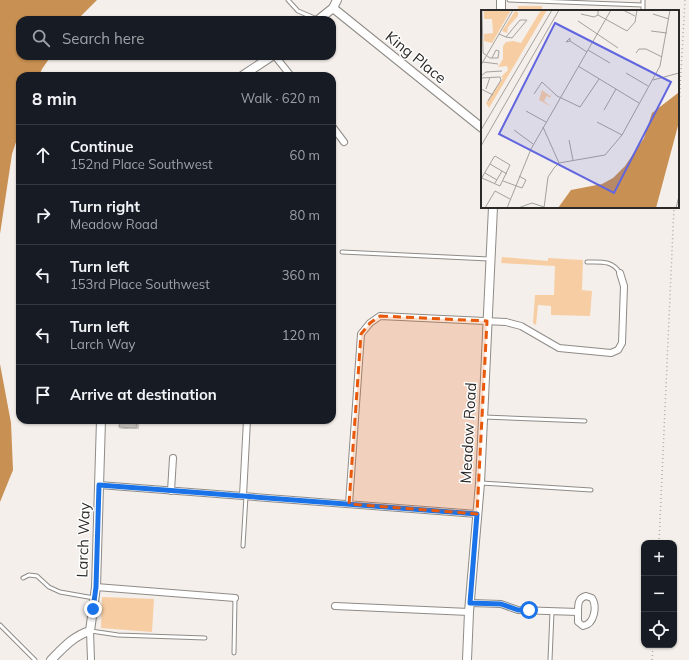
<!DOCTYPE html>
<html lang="en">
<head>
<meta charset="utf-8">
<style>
	body { margin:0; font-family:Mulish,sans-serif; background:#242831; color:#f1f3f6 }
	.controls { position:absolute; right:12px; bottom:12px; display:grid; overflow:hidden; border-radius:8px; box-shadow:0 1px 3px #0004 }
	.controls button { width:36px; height:36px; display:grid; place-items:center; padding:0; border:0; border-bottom:1px solid #363941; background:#171b24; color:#f1f3f6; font:20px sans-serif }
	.stop { position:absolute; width:12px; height:12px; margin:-9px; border:3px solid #1a73e8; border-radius:50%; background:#fff }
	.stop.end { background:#1a73e8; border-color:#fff; box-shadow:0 1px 4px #0008 }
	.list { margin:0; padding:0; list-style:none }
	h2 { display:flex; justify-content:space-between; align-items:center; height:52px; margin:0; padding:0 16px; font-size:17px }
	h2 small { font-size:13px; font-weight:400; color:#9ea1a6 }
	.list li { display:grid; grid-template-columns:26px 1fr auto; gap:12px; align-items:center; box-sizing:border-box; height:60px; padding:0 16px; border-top:1px solid #363941 }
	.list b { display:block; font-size:15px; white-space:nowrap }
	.list p { margin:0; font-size:13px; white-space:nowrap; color:#9ea1a6 }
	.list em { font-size:13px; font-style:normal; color:#9ea1a6 }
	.icon { flex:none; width:22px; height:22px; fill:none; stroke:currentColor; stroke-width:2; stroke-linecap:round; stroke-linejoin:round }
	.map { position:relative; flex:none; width:689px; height:660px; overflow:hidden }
	.search { position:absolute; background:#171b24; box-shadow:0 1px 3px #0004; left:16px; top:16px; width:320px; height:44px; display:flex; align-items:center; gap:10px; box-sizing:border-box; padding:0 14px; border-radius:12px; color:#9ea1a6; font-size:15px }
	.panel { position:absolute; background:#171b24; box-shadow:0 1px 3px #0004; left:16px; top:72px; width:320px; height:352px; border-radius:12px }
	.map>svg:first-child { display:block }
	.green { fill:#f7cea3 }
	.water { fill:#c89052 }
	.building { fill:#c9c4c0; stroke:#a9a5a0; filter:url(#shadow) }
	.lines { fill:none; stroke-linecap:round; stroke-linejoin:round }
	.service-casing { stroke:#8f8b87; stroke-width:5 }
	.minor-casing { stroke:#8f8b87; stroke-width:8 }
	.tertiary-casing { stroke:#8f8b87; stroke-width:10 }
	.path { stroke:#b0aca8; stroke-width:1.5; stroke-dasharray:1 3; stroke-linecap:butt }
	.service { stroke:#fff; stroke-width:3 }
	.minor { stroke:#fff; stroke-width:6 }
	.tertiary { stroke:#fff; stroke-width:8 }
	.route { stroke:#1a73e8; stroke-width:5 }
	.marked { fill:#e8590c; fill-opacity:0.2; stroke:#e8590c; stroke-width:3; stroke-dasharray:8 5; stroke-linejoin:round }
	.labels { text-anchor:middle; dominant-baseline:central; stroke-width:3; stroke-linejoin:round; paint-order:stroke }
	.street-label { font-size:15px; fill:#2c2a28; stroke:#fff }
	.inset-road { fill:none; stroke:#a4a09c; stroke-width:1 }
	.view { fill:#6166df; fill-opacity:0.15; stroke:#6166df; stroke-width:2 }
	.inset-edge { fill:none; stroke:#2c2a28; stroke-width:2 }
</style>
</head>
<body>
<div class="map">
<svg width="689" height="660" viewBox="0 0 689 660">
	<defs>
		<filter id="shadow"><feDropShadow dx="2" dy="3" stdDeviation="2" flood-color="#0004"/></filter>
	</defs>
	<rect width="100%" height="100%" fill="#f4efea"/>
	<path class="green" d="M518 6H542V11H518Z
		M502 257 548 261V258L583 260 582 290 592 291 590 316 551 315V306L538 305 536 325 533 323 535 295H554L555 266 501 263Z
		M102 597 154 599 152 632 101 628Z"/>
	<path class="water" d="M0 0H97L77 20H20V56H51L42 69 39 76H20V130L12 154 0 234Z
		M0 364 11 423 13 470 0 502Z"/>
	<path class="building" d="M120 420H137L136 428 119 427Z"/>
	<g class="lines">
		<defs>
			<path id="service" d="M288 0 298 11 317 19
				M509 0 643 5
				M643 11V0
				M342 252 489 259
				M587 262C601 262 612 260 620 273
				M484 417 585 421
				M481 483 591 490
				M243 546 246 496
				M23 578 29 575 37 576 49 587 60 592 94 598
				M0 625 35 660
				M91 631 118 635 205 638
				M234 653 235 598
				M550 660 552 612"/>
			<path id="minor" d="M275 56 291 76
				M332 126 344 142
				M99 485 477 514
				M171 491 173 458
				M243 496 247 420
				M349 504 361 334 370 323 380 316 506 322 521 326 559 348 611 353 618 350 622 343 624 286 620 273
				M96 587 235 598
				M471 603 501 604 518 610 578 612V622L583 626C595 624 597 606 592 598L586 596C578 598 578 604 578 612
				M335 606 469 612
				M90 631 91 660"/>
			<path id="tertiary" d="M501 0V11
				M333 8 482 128
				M318 20 333 8 337 0
				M242 76 272 56
				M51 660C63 648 73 636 90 631L96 587 101 420
				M467 660 469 612 480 483 493 207"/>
		</defs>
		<use href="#service" class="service-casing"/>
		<use href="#minor" class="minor-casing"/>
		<use href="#tertiary" class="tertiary-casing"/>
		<path class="path" d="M678 125 685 0
			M659 543 674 207
			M652 660 653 645"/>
		<use href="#service" class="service"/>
		<use href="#minor" class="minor"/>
		<use href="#tertiary" class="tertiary"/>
	</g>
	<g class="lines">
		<path class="route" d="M93 609 96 587 99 485 477 514 470 603 501 604 518 610H529"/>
	</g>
	<path class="marked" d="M380 316 487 321 477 514 349 504 361 334 370 323Z"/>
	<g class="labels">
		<g class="street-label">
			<text transform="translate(416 57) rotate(39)">King Place</text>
			<text transform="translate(468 433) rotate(-87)">Meadow Road</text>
			<text transform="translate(83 540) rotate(-88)">Larch Way</text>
		</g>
	</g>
	<g transform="translate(481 10)">
		<rect width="198" height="198" fill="#f4efea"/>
		<path d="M30 0 11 33 3 31V24L12 23 11 9H3V1ZM60 0H66L8 98 5 93 22 68 20 67 27 60 26 56 17 57 22 49V36L25 32 32 31 40 33ZM34 1 37 2V6L27 17 26 23 21 21ZM61 80 69 86 71 83 69 88 66 86 63 91 71 97 58 90Z" fill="#f7cea3"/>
		<path d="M197 83 198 112 175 198H77L90 180 121 174 132 168 144 156 163 128 171 103Z" fill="#c89052"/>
		<path class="inset-road" d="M1 0 2 43 9 48H17L18 41 15 40 11 48M36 0H56M142 0 154 6M100 4 113 7 117 5V0M172 4 188 9M117 5 146 21 154 12 156 0M97 11 137 38M170 21 186 23M18 24 25 27 31 28 46 10H39L25 27M89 31 85 32 89 28V31L106 42M107 40 129 53M155 43 158 39H165L181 47M2 52 17 54M0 55 32 0M97 56 158 93M145 63 167 76M0 66 5 62 21 61M0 68 19 67 20 70 7 91M172 70 198 63M0 79 12 85M5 79 9 67M53 84 61 72 76 86 99 97 118 69M123 100 135 79M45 101 65 112M116 112 141 125M62 117 78 153M0 120 71 0M33 120 52 134M88 130 92 150M0 136 78 0M9 154 26 164M4 163 16 170M0 169 13 147 14 146 29 155 19 176 1 168M22 171 41 178 45 170 38 166M14 173 21 161M4 198 14 181 29 189M26 198 50 139 130 0M37 198 51 193 63 197M63 198 67 167 73 158 78 153 124 145 141 125 179 56 189 0M195 198 198 186"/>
		<path class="view" d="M74 13 190 72 133 183 18 124Z"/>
		<rect width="198" height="198" class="inset-edge"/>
	</g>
</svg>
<div class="controls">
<button>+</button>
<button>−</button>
<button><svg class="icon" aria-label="locate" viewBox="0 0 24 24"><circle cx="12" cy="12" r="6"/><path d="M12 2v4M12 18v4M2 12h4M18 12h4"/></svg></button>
</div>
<div class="stop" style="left:529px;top:610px"></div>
<div class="stop end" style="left:93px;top:609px"></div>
<div class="search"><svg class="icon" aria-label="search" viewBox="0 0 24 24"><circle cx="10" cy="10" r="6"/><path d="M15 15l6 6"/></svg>Search here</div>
<section class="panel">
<h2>8 min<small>Walk · 620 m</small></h2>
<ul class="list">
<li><svg class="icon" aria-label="ahead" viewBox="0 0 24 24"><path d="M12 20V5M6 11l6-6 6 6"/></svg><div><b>Continue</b><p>152nd Place Southwest</p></div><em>60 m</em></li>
<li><svg class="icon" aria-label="right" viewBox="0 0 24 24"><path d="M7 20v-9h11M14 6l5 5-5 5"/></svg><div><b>Turn right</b><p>Meadow Road</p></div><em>80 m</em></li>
<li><svg class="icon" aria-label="left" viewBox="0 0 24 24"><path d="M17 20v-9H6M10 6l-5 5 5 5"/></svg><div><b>Turn left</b><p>153rd Place Southwest</p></div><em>360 m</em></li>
<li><svg class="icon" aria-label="left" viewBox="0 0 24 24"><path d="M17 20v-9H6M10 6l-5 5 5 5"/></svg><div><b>Turn left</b><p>Larch Way</p></div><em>120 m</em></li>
<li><svg class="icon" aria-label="arrive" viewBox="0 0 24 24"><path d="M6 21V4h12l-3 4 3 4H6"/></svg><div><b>Arrive at destination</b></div></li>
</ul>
</section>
</div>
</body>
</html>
